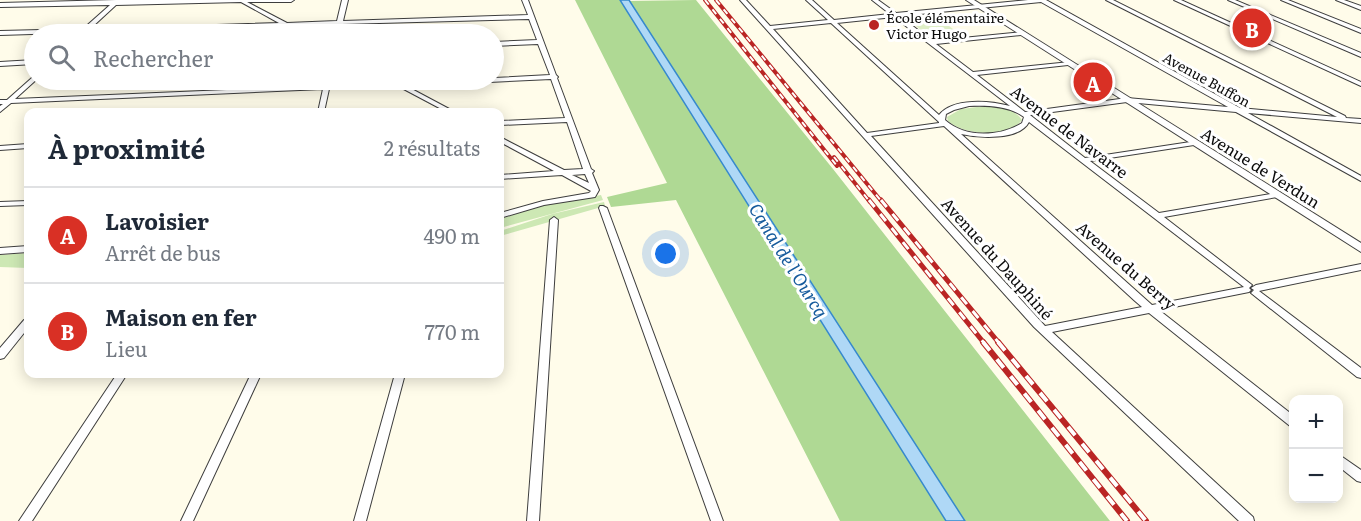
<!DOCTYPE html>
<html lang="fr">
<head>
<meta charset="utf-8">
<style>
	body { margin:0; font-family:Literata,serif; background:#f6f6f7; color:#1f2937 }
	.controls { position:absolute; right:18px; bottom:18px; display:grid; overflow:hidden; border-radius:12px; box-shadow:0 3px 15px #0003 }
	.controls button { width:54px; height:54px; display:grid; place-items:center; padding:0; border:0; border-bottom:2px solid #e0e1e3; background:#fff; color:#1f2937; font:30px sans-serif }
	.you { position:absolute; left:666px; top:254px; width:21px; height:21px; margin:-15px; border:4px solid #fff; border-radius:50%; background:#1a73e8; box-shadow:0 0 0 9px #1a73e833 }
	.badge { display:grid; place-items:center; width:39px; height:39px; border-radius:50%; background:#d93025; color:#fff; font-size:20px; font-weight:700 }
	.pin { position:absolute; translate:-50% -50%; border:3px solid #fff; box-shadow:0 2px 6px #0006 }
	.list { margin:0; padding:0; list-style:none }
	h2 { display:flex; justify-content:space-between; align-items:center; height:78px; margin:0; padding:0 24px; font-size:26px }
	h2 small { font-size:20px; font-weight:400; color:#747a83 }
	.list li { display:grid; grid-template-columns:39px 1fr auto; gap:18px; align-items:center; box-sizing:border-box; height:96px; padding:0 24px; border-top:2px solid #e0e1e3 }
	.list b { display:block; font-size:22px; white-space:nowrap }
	.list p { margin:0; font-size:20px; white-space:nowrap; color:#747a83 }
	.list em { font-size:20px; font-style:normal; color:#747a83 }
	.icon { flex:none; width:33px; height:33px; fill:none; stroke:currentColor; stroke-width:2; stroke-linecap:round; stroke-linejoin:round }
	.map { position:relative; flex:none; width:1361px; height:521px; overflow:hidden }
	.search { position:absolute; background:#fff; box-shadow:0 3px 15px #0003; left:24px; top:24px; width:480px; height:66px; display:flex; align-items:center; gap:15px; box-sizing:border-box; padding:0 21px; border-radius:33px; color:#747a83; font-size:22px }
	.panel { position:absolute; background:#fff; box-shadow:0 3px 15px #0003; left:24px; top:108px; width:480px; height:270px; border-radius:12px }
	.map>svg:first-child { display:block }
	.green { fill:#cde8b4 }
	.forest { fill:#afd994 }
	.pitch { fill:#dfefc6 }
	.water { fill:#afd8f6; stroke:#3689cc; stroke-width:1.5 }
	.lines { fill:none; stroke-linecap:round; stroke-linejoin:round }
	.minor-casing { stroke:#3e3e3e; stroke-width:2 }
	.tertiary-casing { stroke:#3e3e3e; stroke-width:2 }
	.minor { fill:#fff; fill-rule:evenodd }
	.tertiary { fill:#fff; fill-rule:evenodd }
	.rail-far2-casing { stroke:#ba2524; stroke-width:4 }
	.rail-far1-casing { stroke:#ba2524; stroke-width:5 }
	.rail-casing { stroke:#ba2524; stroke-width:6 }
	.rail-far2 { stroke:#fff; stroke-width:2; stroke-dasharray:6; stroke-linecap:butt }
	.rail-far1 { stroke:#fff; stroke-width:3; stroke-dasharray:9; stroke-linecap:butt }
	.rail { stroke:#fff; stroke-width:4; stroke-dasharray:11; stroke-linecap:butt }
	.poi-dot { fill:#ba2524; stroke:#fff; stroke-width:2 }
	.labels { text-anchor:middle; dominant-baseline:central; stroke-width:6; stroke-linejoin:round; paint-order:stroke }
	.far-poi-label { font-size:14px; fill:#0b0b0b; stroke:#fff; text-anchor:start }
	.far-street-label { font-size:14px; fill:#0b0b0b; stroke:#fff }
	.street-label { font-size:16px; fill:#0b0b0b; stroke:#fff }
	.water-label { font-size:18px; font-style:italic; fill:#165b9c; stroke:#fff }
</style>
</head>
<body>
<div class="map">
<svg width="1361" height="521" viewBox="0 0 1361 521">
	<rect width="100%" height="100%" fill="#fffcea"/>
	<path class="green" d="M985 106C998 107 1014 108 1022 120 1008 139 963 135 948 121L947 117 961 109Z
		M601 195 603 200 500 228V219L543 205Z
		M604 202 605 206 500 236V231L552 214Z
		M28 253V268L0 267V255Z"/>
	<path class="forest" d="M575 0H620L946 521H840L676 200 611 207 607 197 667 183Z
		M696 0 833 169 1110 521H965L628 1Z"/>
	<path class="pitch" d="M941 20 961 35 931 38 912 23Z"/>
	<path class="water" d="M620 0H629L965 521H946Z"/>
	<g class="lines">
		<defs>
			<path id="minor" d="M116 0H294L291 2H247L287 23 337 21 342 0H348L343 21 528 15 522 0H528L556 75 558 77 557 78 591 169 594 171 592 173 599 190 595 197 544 205 500 218V213L543 201 589 193 591 191 562 175 500 179V175L554 171 500 142V137L564 170 583 169 567 122 500 125V121L565 118 551 79 406 86 453 111 454 112H447L398 86 329 89 324 112H318L323 89 11 103 0 112V106L3 104H0V100H7L34 76V80H36L15 99 324 86 325 80H331L330 85 457 80H494V78L550 75 538 44 494 46V42L537 40 529 19 342 24 339 34H334L337 24 293 26 307 33V34H302L285 26 0 35V31L83 29 110 5 0 7V3ZM241 2 279 23 90 29 116 5ZM585 174 589 183 572 175Z
				M740 0H746L770 26 828 20 806 0H812L834 20 890 14 872 0H878L896 13 1028 0H1046L1240 108 1337 117 1106 0H1113L1345 116 1346 118 1361 119V123L1248 113 1361 176V181L1236 112 1127 102 1030 115 1085 158 1197 141 1198 143 1194 145 1090 161 1159 213 1277 193 1281 195 1277 197 1164 217 1252 285 1249 288 1251 290 1249 292 1159 310 1294 416V427L1290 426 1149 313 1052 332 1253 517 1254 521H1239L1034 327ZM1041 2 1228 107 1127 98 1025 112 977 75 1068 65 1070 64V62L973 72 936 44 1021 35 1023 34V32L932 41 900 16ZM894 17 1010 106C991 101 953 97 939 115L837 23ZM831 23 939 122V123L867 133 773 29ZM969 106C987 105 1010 106 1024 117L1022 123C999 137 965 138 945 120L946 114 954 110ZM1029 122 1244 287 1152 305 961 134C979 138 1019 141 1029 122ZM944 126 1135 301 1142 307 1045 326 871 136Z
				M1174 0H1181L1361 82V86Z
				M1228 0H1235L1361 53V57Z
				M1281 0H1288L1361 29V33Z
				M1336 0H1344L1361 6V10Z
				M34 60V64L0 66V62Z
				M28 144V148L0 150V146Z
				M28 201V205L0 206V202Z
				M600 206H603L607 208 723 521H711L599 208Z
				M554 217 558 220 539 521H527L550 220Z
				M28 246V252L0 254V248Z
				M1361 264V270L1259 291 1361 368V378L1357 377 1251 293 1254 290 1251 288 1256 285Z
				M28 319V328L4 358 0 359V348L24 320Z
				M117 374H127L32 521H19Z
				M251 374H261L193 521H181Z
				M395 374H405L366 521H354Z
				M1338 454 1361 470V482L1357 481 1338 466Z"/>
			<path id="tertiary" d="M966 0H974L1361 243V252Z"/>
		</defs>
		<use href="#minor" class="minor-casing"/>
		<use href="#tertiary" class="tertiary-casing"/>
		<use href="#minor" class="minor"/>
		<use href="#tertiary" class="tertiary"/>
		<defs>
			<path id="rail-far2" d="M705 0 837 166
				M716 0 882 202
				M834 157 870 202"/>
			<path id="rail-far1" d="M869 200 984 343
				M881 200 999 343"/>
			<path id="rail" d="M983 342 1127 521
				M998 342 1146 521"/>
		</defs>
		<use href="#rail-far2" class="rail-far2-casing"/>
		<use href="#rail-far1" class="rail-far1-casing"/>
		<use href="#rail" class="rail-casing"/>
		<use href="#rail-far2" class="rail-far2"/>
		<use href="#rail-far1" class="rail-far1"/>
		<use href="#rail" class="rail"/>
	</g>
	<circle class="poi-dot" cx="874" cy="25" r="6"/>
	<g class="labels">
		<g class="far-poi-label">
			<text x="886" y="17">École élémentaire<tspan x="886" dy="16">Victor Hugo</tspan></text>
		</g>
		<g class="far-street-label">
			<text transform="translate(1207 79) rotate(29)">Avenue Buffon</text>
		</g>
		<g class="street-label">
			<text transform="translate(1070 131) rotate(37)">Avenue de Navarre</text>
			<text transform="translate(1261 167) rotate(32)">Avenue de Verdun</text>
			<text transform="translate(998 258) rotate(48)">Avenue du Dauphiné</text>
			<text transform="translate(1127 265) rotate(41)">Avenue du Berry</text>
		</g>
		<g class="water-label">
			<text transform="translate(789 260) rotate(58)">Canal de l'Ourcq</text>
		</g>
	</g>
</svg>
<div class="controls">
<button>+</button>
<button>−</button>
</div>
<div class="you"></div>
<div class="pin badge" style="left:1093px;top:82px">A</div>
<div class="pin badge" style="left:1252px;top:28px">B</div>
<div class="search"><svg class="icon" aria-label="search" viewBox="0 0 24 24"><circle cx="10" cy="10" r="6"/><path d="M15 15l6 6"/></svg>Rechercher</div>
<section class="panel">
<h2>À proximité<small>2 résultats</small></h2>
<ul class="list">
<li><span class="badge">A</span><div><b>Lavoisier</b><p>Arrêt de bus</p></div><em>490 m</em></li>
<li><span class="badge">B</span><div><b>Maison en fer</b><p>Lieu</p></div><em>770 m</em></li>
</ul>
</section>
</div>
</body>
</html>
